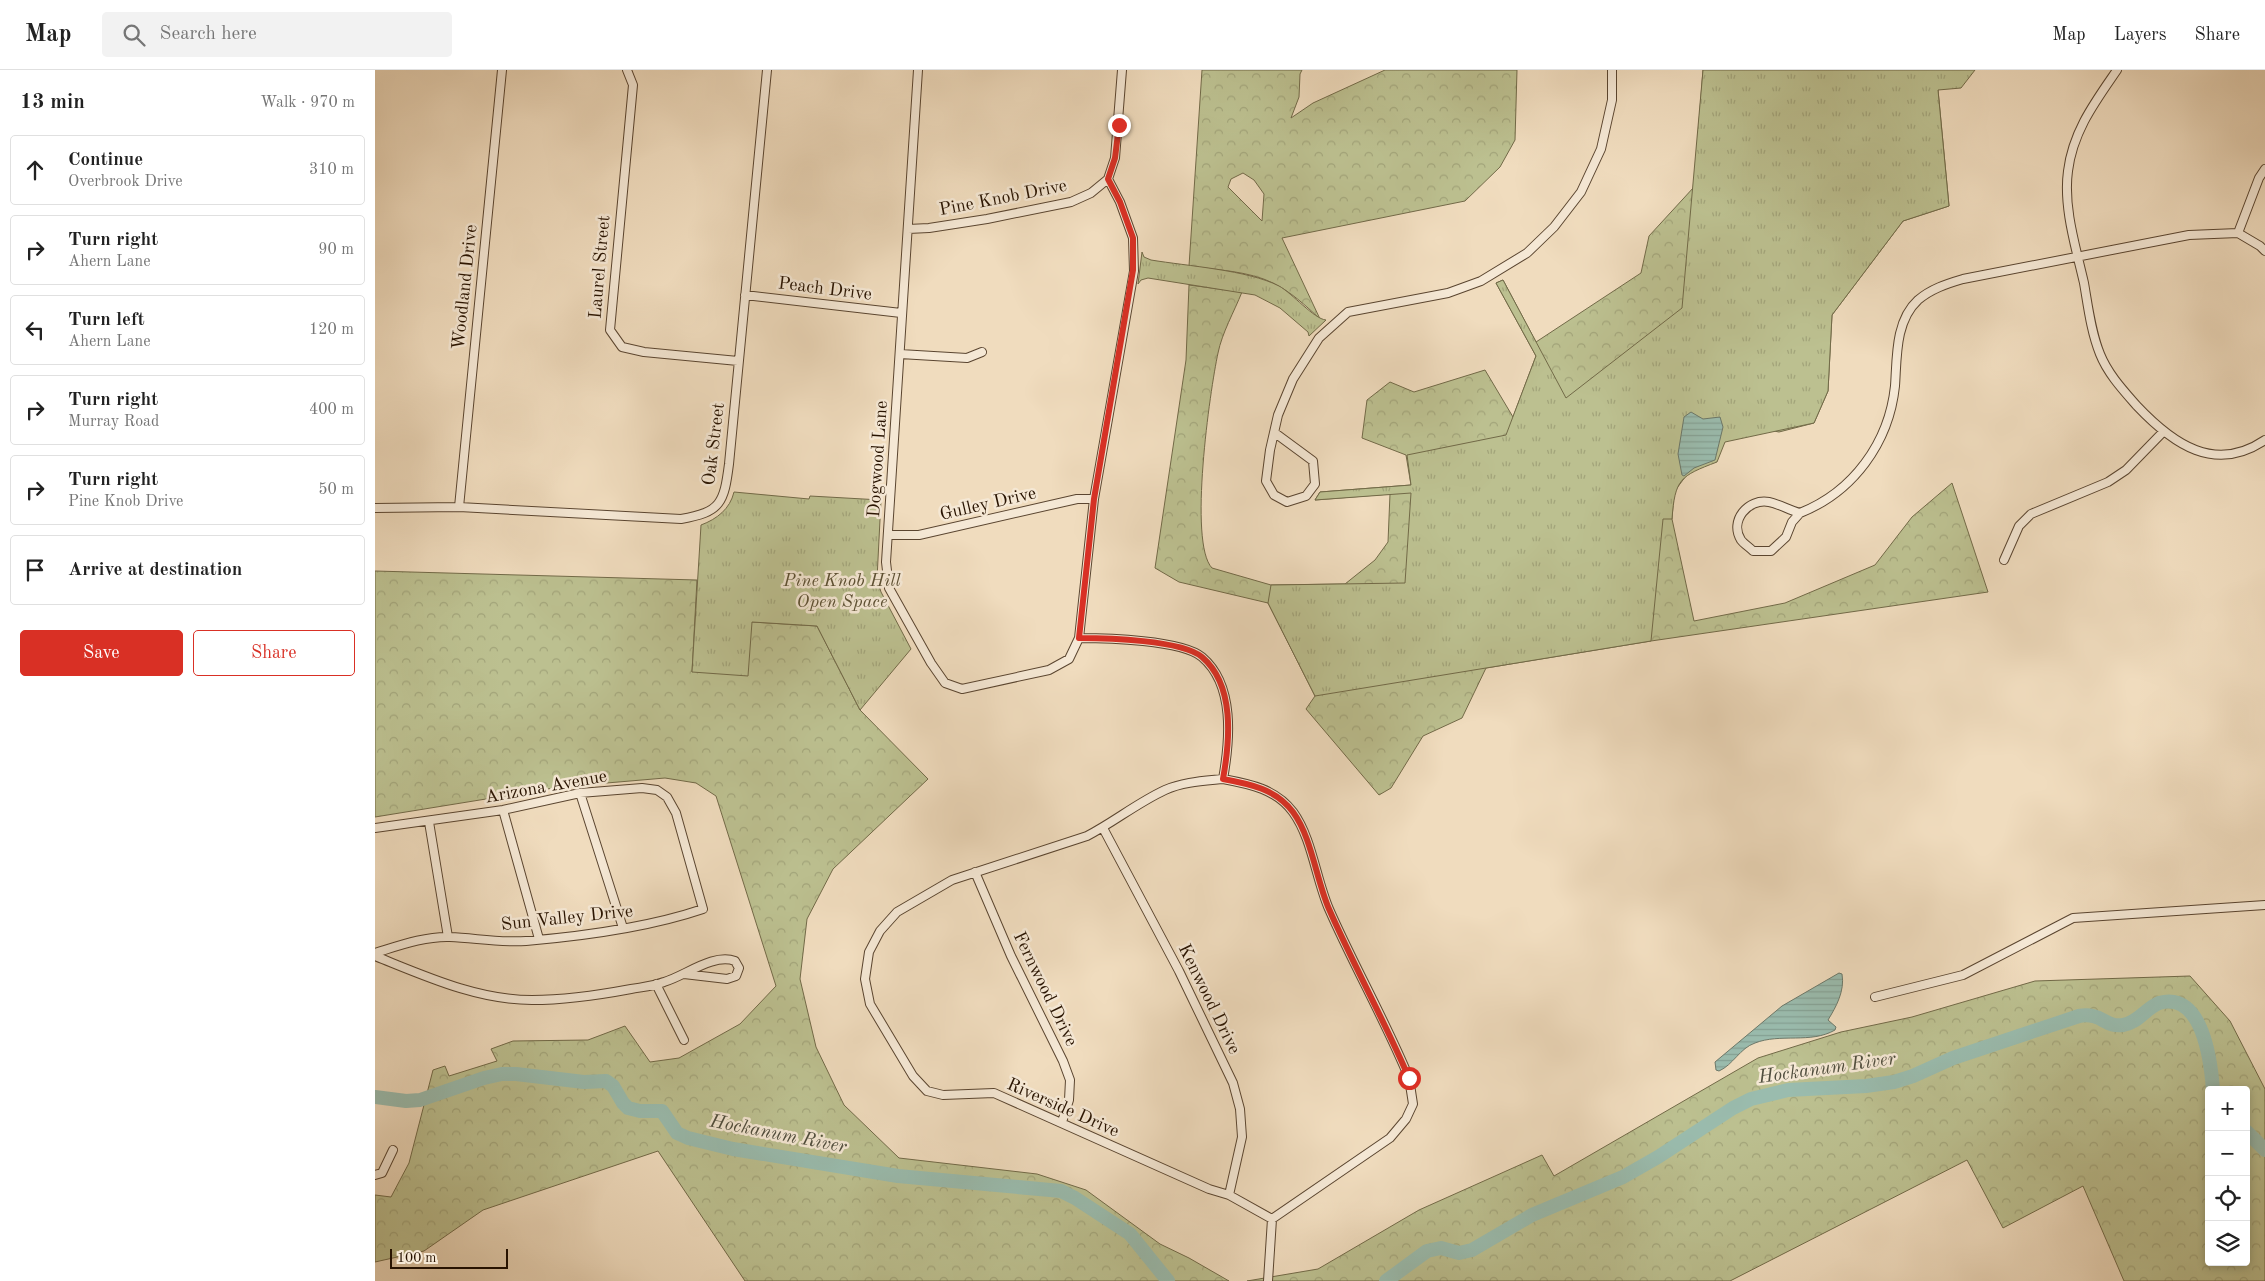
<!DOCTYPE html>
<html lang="en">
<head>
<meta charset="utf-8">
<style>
	body { margin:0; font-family:"Old Standard TT",serif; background:#f2f2f2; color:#222 }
	.controls { position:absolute; right:15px; bottom:15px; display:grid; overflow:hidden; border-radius:5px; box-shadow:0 2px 8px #0003 }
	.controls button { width:45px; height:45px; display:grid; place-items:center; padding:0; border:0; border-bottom:1px solid #e0e0e0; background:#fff; color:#222; font:25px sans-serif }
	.scale { position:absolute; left:15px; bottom:12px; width:118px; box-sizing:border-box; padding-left:5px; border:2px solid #281301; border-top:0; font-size:14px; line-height:18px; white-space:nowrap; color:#281301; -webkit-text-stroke:4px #f5e8d5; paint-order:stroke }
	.stop { position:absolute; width:15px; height:15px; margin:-11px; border:4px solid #d93025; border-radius:50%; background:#fff }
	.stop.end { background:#d93025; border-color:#fff; box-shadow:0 1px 5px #0008 }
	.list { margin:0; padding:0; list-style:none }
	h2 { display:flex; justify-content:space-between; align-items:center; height:65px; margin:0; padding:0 20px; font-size:21px }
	h2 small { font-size:16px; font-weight:400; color:#767676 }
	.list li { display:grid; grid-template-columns:32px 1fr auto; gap:15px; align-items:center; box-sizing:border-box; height:70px; margin:0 10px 10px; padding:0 10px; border:1px solid #e0e0e0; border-radius:5px }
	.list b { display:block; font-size:19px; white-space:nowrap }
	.list p { margin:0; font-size:16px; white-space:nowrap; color:#767676 }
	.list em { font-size:16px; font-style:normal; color:#767676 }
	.actions { display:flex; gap:10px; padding:15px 20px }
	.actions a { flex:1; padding:11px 0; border:1px solid #d93025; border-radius:5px; text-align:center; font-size:18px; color:#d93025 }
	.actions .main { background:#d93025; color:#fff }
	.icon { flex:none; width:28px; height:28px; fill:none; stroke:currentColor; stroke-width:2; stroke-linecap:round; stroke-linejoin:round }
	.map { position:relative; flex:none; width:1890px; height:1211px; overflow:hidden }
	header { display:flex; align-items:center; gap:30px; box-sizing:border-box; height:70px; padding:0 25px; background:#fff; border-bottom:1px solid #e0e0e0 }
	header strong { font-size:24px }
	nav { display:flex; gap:28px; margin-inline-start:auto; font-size:18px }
	.search { width:350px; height:45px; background:#f2f2f2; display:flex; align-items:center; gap:12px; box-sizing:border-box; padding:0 18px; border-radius:5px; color:#767676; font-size:19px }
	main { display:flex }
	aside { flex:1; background:#fff }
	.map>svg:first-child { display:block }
	.forest { fill:url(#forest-crowns); stroke:#726a48; fill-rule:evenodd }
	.park { fill:url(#park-tufts); stroke:#726a48 }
	.water { fill:url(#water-rules); stroke:#6c7869 }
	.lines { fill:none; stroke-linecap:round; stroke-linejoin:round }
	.river { stroke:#9abcae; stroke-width:14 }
	.street-casing { stroke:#5a4530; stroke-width:10 }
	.street { stroke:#f5e8d5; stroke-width:8 }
	.route { stroke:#d93025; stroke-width:6 }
	.labels { text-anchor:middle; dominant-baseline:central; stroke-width:5; stroke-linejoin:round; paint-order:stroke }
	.street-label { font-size:18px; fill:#281301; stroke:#f5e8d5 }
	.park-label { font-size:18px; font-style:italic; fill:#5c5033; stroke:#f5e8d5 }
	.water-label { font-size:19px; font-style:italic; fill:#504e3e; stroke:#f5e8d5 }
</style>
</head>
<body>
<header>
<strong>Map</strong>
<div class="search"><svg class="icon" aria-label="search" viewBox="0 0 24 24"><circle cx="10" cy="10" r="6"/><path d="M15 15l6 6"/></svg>Search here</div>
<nav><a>Map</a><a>Layers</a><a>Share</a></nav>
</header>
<main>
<aside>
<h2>13 min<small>Walk · 970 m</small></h2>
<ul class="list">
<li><svg class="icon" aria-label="ahead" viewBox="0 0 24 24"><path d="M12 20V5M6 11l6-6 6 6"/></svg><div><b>Continue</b><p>Overbrook Drive</p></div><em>310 m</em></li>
<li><svg class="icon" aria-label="right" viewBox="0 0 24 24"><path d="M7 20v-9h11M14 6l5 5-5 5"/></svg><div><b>Turn right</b><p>Ahern Lane</p></div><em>90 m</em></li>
<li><svg class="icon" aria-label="left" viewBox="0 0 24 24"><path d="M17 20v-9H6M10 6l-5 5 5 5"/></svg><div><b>Turn left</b><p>Ahern Lane</p></div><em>120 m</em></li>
<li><svg class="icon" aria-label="right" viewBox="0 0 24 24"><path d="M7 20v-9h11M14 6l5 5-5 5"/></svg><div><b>Turn right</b><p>Murray Road</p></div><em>400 m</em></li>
<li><svg class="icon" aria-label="right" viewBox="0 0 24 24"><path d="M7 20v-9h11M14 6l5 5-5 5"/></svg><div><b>Turn right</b><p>Pine Knob Drive</p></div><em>50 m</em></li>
<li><svg class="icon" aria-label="arrive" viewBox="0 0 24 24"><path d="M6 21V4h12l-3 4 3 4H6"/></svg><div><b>Arrive at destination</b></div></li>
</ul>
<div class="actions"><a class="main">Save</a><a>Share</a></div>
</aside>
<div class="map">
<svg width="1890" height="1211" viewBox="0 0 1890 1211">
	<defs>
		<pattern id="forest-crowns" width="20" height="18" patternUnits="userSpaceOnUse" patternTransform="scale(1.25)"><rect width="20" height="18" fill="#bcc090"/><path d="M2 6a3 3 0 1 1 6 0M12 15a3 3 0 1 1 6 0" fill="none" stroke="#a2a47a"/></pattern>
		<pattern id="park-tufts" width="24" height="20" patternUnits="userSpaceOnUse" patternTransform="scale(1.25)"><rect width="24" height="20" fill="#bcc090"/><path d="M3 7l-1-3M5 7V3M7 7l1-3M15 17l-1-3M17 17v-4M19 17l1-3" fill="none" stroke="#a2a47a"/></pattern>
		<pattern id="water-rules" width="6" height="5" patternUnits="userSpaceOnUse" patternTransform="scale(1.25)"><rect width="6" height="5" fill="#9abcae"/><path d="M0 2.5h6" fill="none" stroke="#85a194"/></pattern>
	</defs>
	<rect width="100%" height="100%" fill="#f0dcbe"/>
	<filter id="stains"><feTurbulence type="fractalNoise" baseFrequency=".004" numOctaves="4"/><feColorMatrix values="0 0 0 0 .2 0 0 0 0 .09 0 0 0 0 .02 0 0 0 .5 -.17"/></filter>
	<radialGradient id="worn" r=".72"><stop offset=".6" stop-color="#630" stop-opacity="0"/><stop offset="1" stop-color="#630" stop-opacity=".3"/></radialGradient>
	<path class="forest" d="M827 0H927L925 4 924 27 916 48 938 33 1010 0H1142L1140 70 1125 97 1090 131 907 168 945 249C930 235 916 222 898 213 874 201 841 200 814 196ZM868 103 879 110 889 124 887 151 853 117 856 109Z
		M1328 0 1563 20 1574 136 1528 151 1457 245 1453 321 1439 353 1404 362 1351 352 1299 422 1297 449 1319 551 1410 533 1500 495 1537 447 1577 413 1613 522 1276 571 1111 598 1087 648 1048 666 1016 718 1004 725 931 639 940 626 893 533 804 512 780 498 811 290 814 215 867 222C859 242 847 263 843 283 835 320 813 473 837 498L896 515 970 514 1000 490 1013 472 1015 424 940 430 945 422 1036 415 1031 385 987 368 992 330 1015 312 1039 322 1110 300 1138 347 1161 286 1121 213 1128 210 1161 272 1266 203 1274 166 1319 117Z
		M0 501 322 510 317 602 377 552 442 556 485 640 553 709 458 799 432 849 425 909 441 977 469 1035 524 1088 662 1104 711 1120 785 1174 814 1188 854 1211H370L283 1081 108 1140 49 1181 0 1192V1125L16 1127 34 1093 58 1000 70 996 74 1006 122 991 116 979 138 971 213 970 250 956 275 992 304 988 365 954 401 916 341 726 321 713 290 708 185 717 0 747Z
		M1815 906 1855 951 1890 1019V1211H1749L1708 1116 1628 1158 1592 1090 1355 1211H872L943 1199 1044 1140 1167 1085 1179 1106 1383 988 1466 962 1537 947 1660 911ZM1834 1020H1871V1192H1834Z"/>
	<path class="park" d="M1328 0H1600L1586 18 1563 20 1574 136 1528 151 1457 245 1453 321 1439 353 1350 372 1342 392C1305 406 1300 409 1297 449H1288L1276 571 940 626 893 533 896 515 1030 513 1036 423 940 430 945 422 1036 415 1032 385 1131 365 1161 286 1121 213 1128 210 1191 328 1307 238Z
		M767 182 769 187 776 190C812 196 873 200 904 216 917 223 939 249 951 250L934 266 933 262 905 238 880 225 773 208 766 210 763 214Z
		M359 422 434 429 435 426 506 430 502 509 506 522 536 579 485 640 442 556 377 552 373 606 317 602 326 455C342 449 355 439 359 422Z"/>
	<path class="water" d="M1316 342 1328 349 1345 347 1348 357 1340 390 1319 398 1309 406 1307 405 1303 384 1309 347Z
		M1464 903 1467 904C1470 921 1461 937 1453 950L1461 957 1460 960C1436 974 1405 963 1380 973 1365 978 1358 995 1344 1001L1341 1000 1340 992 1407 936Z"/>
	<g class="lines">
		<path class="river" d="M0 1027 31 1031 45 1030 109 1008 127 1004H141L209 1012 231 1011 238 1016 248 1033 253 1038 265 1041H287L302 1063 313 1068 358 1079 523 1106 686 1121 700 1128 755 1164 793 1211
			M1871 1061 1890 1080
			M1011 1211 1052 1181 1066 1178 1084 1183 1097 1180 1157 1145 1248 1107 1283 1087 1358 1038 1376 1029 1413 1020 1491 1016 1519 1012 1538 1006 1578 988 1704 946C1727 942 1730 958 1748 955 1763 953 1771 938 1784 933 1828 920 1836 993 1838 1020"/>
		<defs>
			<path id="street" d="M252 0 258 15 235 260 247 277 269 282 363 291
				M543 0 511 492 514 518 556 593 570 613 587 619 674 600 694 589 704 568 719 429 759 201 758 168 745 132 733 109
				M1742 0C1720 32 1698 61 1693 101 1688 137 1701 178 1709 213 1713 236 1716 262 1725 284 1733 304 1748 320 1762 336 1798 374 1840 404 1890 370
				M533 159 554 158 612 149 696 132 716 123 733 109 740 88 747 0
				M1863 163 1884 108 1890 99
				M370 225 526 243
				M525 284 592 288 607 282
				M900 363 938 391 940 414 931 426 912 432 899 425 891 411 895 380 903 345 918 309 944 268 973 242 1073 223 1106 211 1152 183 1179 157 1206 122 1226 79 1237 30V0
				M84 437 127 0
				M0 438 84 437 306 449C346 442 349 433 354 394L392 0
				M1425 443 1417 452 1411 467 1396 481H1378C1374 477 1369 474 1366 470 1354 451 1373 428 1394 432 1404 434 1414 440 1425 443 1478 422 1514 373 1520 316 1522 288 1520 251 1543 230 1556 219 1571 214 1588 209L1814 165 1863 163 1885 176 1890 181
				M513 465H544L702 429H719
				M1629 490 1644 456 1656 444 1733 412 1751 400 1788 362
				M704 568C731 568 807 570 827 587 860 615 855 670 848 709
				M848 709C875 714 901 719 918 742 937 768 941 809 954 839 979 896 1010 950 1034 1008L1038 1034 1031 1049 1015 1068 897 1149 854 1125 834 1119 619 1023 568 1025 552 1021 538 1006 495 934 490 909 494 882 505 861 522 842 577 810 712 766C739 752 762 733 790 720 808 712 829 711 848 709Z
				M205 723 248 858
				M128 740 164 869
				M54 752 73 867
				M0 758 128 740 205 723 267 718 282 720 292 727 301 743 328 839C272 858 210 866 151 871 125 873 100 868 75 867 50 866 23 876 0 883
				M728 758 804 901 858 1013 865 1039 867 1067 854 1125
				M600 802 636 886 688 991 695 1010 694 1030 687 1052
				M0 886C50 906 102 930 157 930 190 930 224 925 256 919 267 917 279 916 289 912 310 906 338 883 360 891L364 898 361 906 352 909 309 904
				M281 914 309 970
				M1500 927 1588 905 1698 848 1890 835
				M0 1105 7 1103 18 1080
				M893 1211 897 1149"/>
		</defs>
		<use href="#street" class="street-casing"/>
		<use href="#street" class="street"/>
	</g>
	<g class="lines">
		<path class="route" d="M744 55 740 88 733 109 745 132 758 168V200L719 429 704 568C731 568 807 570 827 587 860 615 855 670 848 709 875 714 901 719 918 742 937 768 941 809 954 839 979 896 1009 950 1034 1008"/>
	</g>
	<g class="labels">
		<g class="street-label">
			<text transform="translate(628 128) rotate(-11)">Pine Knob Drive</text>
			<text transform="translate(225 197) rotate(-85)">Laurel Street</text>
			<text transform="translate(90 217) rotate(-84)">Woodland Drive</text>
			<text transform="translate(450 219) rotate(7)">Peach Drive</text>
			<text transform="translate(339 374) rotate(-83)">Oak Street</text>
			<text transform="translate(503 389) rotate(-86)">Dogwood Lane</text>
			<text transform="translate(613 434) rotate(-13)">Gulley Drive</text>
			<text transform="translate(171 717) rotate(-10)">Arizona Avenue</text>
			<text transform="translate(192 848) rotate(-6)">Sun Valley Drive</text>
			<text transform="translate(670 919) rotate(64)">Fernwood Drive</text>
			<text transform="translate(834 929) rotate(64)">Kenwood Drive</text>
			<text transform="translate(688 1038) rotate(24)">Riverside Drive</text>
		</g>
		<g class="park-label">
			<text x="467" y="511">Pine Knob Hill<tspan x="467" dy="21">Open Space</tspan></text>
		</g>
		<g class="water-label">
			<text transform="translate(1452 999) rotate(-8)">Hockanum River</text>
			<text transform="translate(403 1065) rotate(11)">Hockanum River</text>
		</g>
	</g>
	<rect width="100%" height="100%" filter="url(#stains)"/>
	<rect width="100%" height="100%" fill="url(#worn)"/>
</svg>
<div class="controls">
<button>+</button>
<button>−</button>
<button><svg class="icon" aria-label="locate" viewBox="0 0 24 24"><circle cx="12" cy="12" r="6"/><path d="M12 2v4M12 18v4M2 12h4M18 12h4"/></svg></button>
<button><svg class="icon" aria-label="layers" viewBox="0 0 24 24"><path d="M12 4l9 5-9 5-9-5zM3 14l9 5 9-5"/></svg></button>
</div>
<div class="scale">100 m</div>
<div class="stop" style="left:1034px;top:1008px"></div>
<div class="stop end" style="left:744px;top:55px"></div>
</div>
</main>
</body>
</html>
